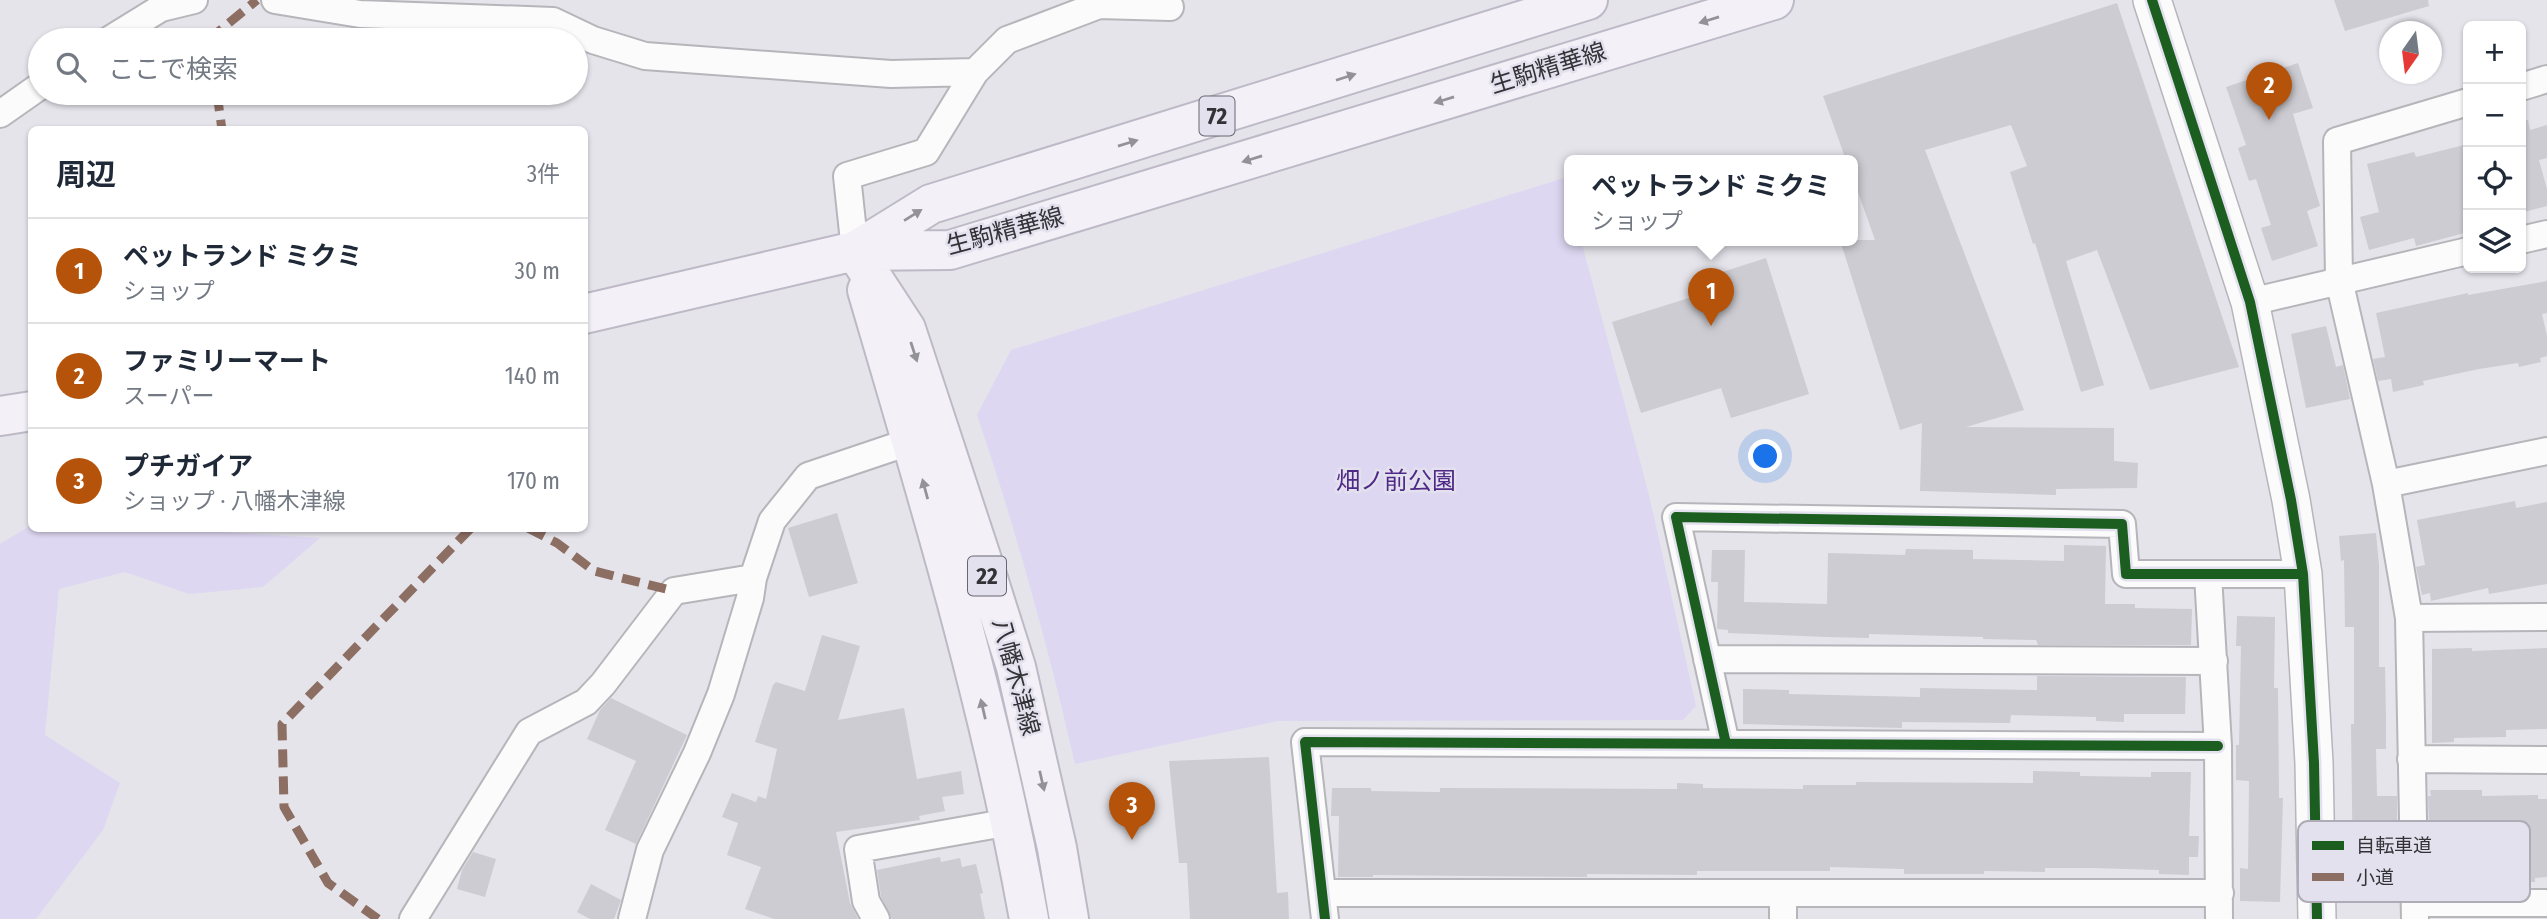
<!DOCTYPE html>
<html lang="ja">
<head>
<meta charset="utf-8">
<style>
	body { margin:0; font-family:"Fira Sans Condensed","Noto Sans JP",sans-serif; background:#f2f2f3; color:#1f2937 }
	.controls { position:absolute; right:21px; top:21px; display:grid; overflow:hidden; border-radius:10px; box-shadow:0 2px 5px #0004 }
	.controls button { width:63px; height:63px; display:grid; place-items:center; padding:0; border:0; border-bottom:2px solid #e0e1e3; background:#fff; color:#1f2937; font:35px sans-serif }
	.compass { position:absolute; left:2379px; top:21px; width:63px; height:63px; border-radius:50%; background:#fff; box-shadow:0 2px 5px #0004; rotate:194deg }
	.you { position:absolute; left:1766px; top:457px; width:24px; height:24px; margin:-18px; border:5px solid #fff; border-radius:50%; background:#1a73e8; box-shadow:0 0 0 10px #1a73e833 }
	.badge { display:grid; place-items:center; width:46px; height:46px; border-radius:50%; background:#b45309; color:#fff; font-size:23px; font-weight:700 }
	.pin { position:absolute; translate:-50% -58px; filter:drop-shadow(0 2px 4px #0008) }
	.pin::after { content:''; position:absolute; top:37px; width:24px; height:21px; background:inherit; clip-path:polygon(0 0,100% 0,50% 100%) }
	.popup { position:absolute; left:1564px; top:155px; width:294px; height:91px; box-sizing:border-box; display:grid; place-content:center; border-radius:10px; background:#fff; filter:drop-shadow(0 2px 5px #0005); font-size:23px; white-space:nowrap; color:#747a83 }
	.popup b { font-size:26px; color:#1f2937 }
	.popup::after { content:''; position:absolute; left:50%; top:100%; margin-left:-14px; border:14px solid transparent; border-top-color:#fff }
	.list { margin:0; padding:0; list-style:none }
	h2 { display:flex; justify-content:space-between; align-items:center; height:91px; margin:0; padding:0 28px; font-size:30px }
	h2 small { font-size:23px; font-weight:400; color:#747a83 }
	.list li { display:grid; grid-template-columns:46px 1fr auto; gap:21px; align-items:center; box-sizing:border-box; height:105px; padding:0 28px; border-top:2px solid #e0e1e3 }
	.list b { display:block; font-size:26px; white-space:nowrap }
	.list p { margin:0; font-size:23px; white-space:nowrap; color:#747a83 }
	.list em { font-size:23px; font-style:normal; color:#747a83 }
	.icon { flex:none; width:38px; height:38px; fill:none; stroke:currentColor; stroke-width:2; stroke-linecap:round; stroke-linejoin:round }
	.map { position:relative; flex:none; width:2547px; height:919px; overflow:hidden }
	.search { position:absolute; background:#fff; box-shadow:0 2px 5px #0004; left:28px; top:28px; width:560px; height:77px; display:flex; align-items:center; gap:18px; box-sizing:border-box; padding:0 24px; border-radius:38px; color:#747a83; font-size:26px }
	.panel { position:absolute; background:#fff; box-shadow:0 2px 5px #0004; left:28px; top:126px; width:560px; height:406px; border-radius:10px }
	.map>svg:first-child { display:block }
	.green { fill:#ded7f2 }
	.building { fill:#cdccd2 }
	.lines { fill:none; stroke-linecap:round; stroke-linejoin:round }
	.street-casing { stroke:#b6b5ba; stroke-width:30 }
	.secondary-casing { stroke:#b6b5ba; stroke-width:40 }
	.primary-casing { stroke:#bdb9c6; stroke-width:42 }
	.street { stroke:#fbfbfc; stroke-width:26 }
	.secondary { stroke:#fbfbfc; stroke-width:37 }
	.primary { stroke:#f3f1f7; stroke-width:38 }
	.quiet { stroke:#8d6e63; stroke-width:9; stroke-dasharray:18 9; stroke-linecap:butt }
	.cycleway-casing { stroke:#e4e1ee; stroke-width:15 }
	.cycleway { stroke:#1b5e20; stroke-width:10 }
	.oneway { fill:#939297 }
	.labels { text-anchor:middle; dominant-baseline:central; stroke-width:5; stroke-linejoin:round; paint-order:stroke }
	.shield { fill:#e4e1ee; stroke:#68666e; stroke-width:2 }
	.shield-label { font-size:23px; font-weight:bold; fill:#333237 }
	.street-label { font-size:24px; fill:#333237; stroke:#e4e1ee }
	.park-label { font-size:24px; fill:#4f2987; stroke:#e4e1ee }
	.key { fill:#e4e1ee; stroke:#afacb7; stroke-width:2 }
	.key-label { font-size:19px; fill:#333237 }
</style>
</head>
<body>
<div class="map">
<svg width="2547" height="919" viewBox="0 0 2547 919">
	<rect width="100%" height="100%" fill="#e5e4eb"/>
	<path class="green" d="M1564 178 1569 197V240H1581L1649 495 1696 706 1683 720 1278 721 1075 764C1048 646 1016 530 977 415L1011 350Z
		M31 525 32 528H156L320 538 263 587 189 594 125 572 59 589 45 735 120 783 103 830 36 919H0V544Z"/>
	<path class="building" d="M2334 0H2428L2429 6 2345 31Z
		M2117 3 2239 367 2150 390 2097 250 2066 261 2104 385 2081 392 2035 243 2033 244 2010 172 2027 166 2011 125 1925 150 2024 410 1966 427 2114 428V461L2138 463 2137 488 2056 489V495L1920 491 1922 423 1900 430 1840 240H1875L1853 178V160H1846L1823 96Z
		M2298 63 2313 108 2293 114 2320 206 2307 211 2318 246 2272 261 2261 228 2271 225 2256 179 2249 181 2238 148 2246 145 2226 87Z
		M2528 120 2530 130 2547 125V158L2539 160 2547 189V206L2521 213V121Z
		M2468 144V232L2416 246 2414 238 2369 250 2360 217 2379 212 2367 164 2414 152 2416 157Z
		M1766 258 1809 394 1731 418 1721 388 1641 413 1612 322 1692 297 1688 283Z
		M2547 281V313L2542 314 2547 336V356L2540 358 2541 362 2519 367 2518 363 2479 369 2423 381 2424 385 2393 392 2391 379 2378 381 2373 359 2385 357 2376 313 2468 293V295Z
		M2326 326 2336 367 2343 365 2350 399 2306 408 2291 334Z
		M2515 501 2516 508 2547 502V584L2489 594 2488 588 2431 601 2430 593 2422 595 2416 567 2425 565 2417 520Z
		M837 513 858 583 809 597 788 528Z
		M2376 533 2379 565V667H2385L2386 718V749H2376L2377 796H2397V825H2388L2389 886 2353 887 2351 724H2354V627H2345L2344 560 2341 561 2339 536Z
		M2064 545 2106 546 2105 604H2135V608L2192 609 2191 645H2038L2036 640 1983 639V637L1869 634V638L1827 637 1728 633V630L1717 629 1718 582H1711L1712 550H1745L1744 602 1827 604 1828 553 1905 555 1906 549 1973 550V559L2064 561Z
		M2237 616 2275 617 2274 688H2278L2279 798H2283L2280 902 2240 901V868L2248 869 2249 781 2236 780V745H2239L2241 646H2236Z
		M822 635 860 646 838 720 904 708 917 779 961 771 964 794 942 797 945 811 919 816 920 820 836 832 850 903 858 919H774L745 909 761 867 727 855 738 823 722 817 732 793 756 802 758 796 766 799 777 749 755 742 773 685 776 682 805 691Z
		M2472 648V651L2547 648V729L2506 730V737L2454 738V742L2432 743V649Z
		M2037 676 2186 677 2185 714H2124V722L2096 721V717L2011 715 2010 723 1902 722V728L1743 724V689L1789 690V694L1920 697V688L2037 690Z
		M611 698 687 735 636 844 605 830 636 761 587 739 600 710Z
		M1269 757 1277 893 1288 892 1289 919H1190L1187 863H1179L1169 761Z
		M2033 771 2080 772V776L2151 777V772H2191L2189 836H2199L2198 857H2189V875L2159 874V870L2093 868H2045V872L1984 871V874H1904V869L1830 867V871H1697V875L1587 874V877L1373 875V877H1338L1339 816H1331L1332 788H1371V791L1440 792V788L1677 789V783L1703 784V788L1803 789V785H1856V782L2033 783Z
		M2430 790H2482V796L2538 795V799H2547V877L2535 878V882L2434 880 2433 825H2429L2428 796H2431Z
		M473 852 496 859 485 897 457 889 462 870Z
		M940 857 941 862 960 858 962 867 976 864 983 893 980 894 985 919H892L881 896 877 870Z
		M591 884 621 900 614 919H590L577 912Z"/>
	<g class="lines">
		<defs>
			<path id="street" d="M275 0 360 14 553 21 593 40 645 56 891 74 975 72
				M109 40 161 8 194 0
				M2521 87 2547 79
				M0 114 40 86
				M2521 240 2547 234
				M855 251 847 176 926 152 975 72 1007 40 1099 5 1170 7
				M2250 302 2468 251
				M2386 484 2339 280 2337 141 2468 102
				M2208 575 2218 746 2219 919
				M2409 618 2547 617
				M1707 659 2214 661
				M1726 744 1676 517 2122 524 2126 574H2303
				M2411 759 2547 760
				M1323 893H2220
				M1783 893V919
				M2416 903H2547
				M413 919 529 732 586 702 603 684 674 591 753 578
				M632 919 650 850 697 753 721 694 750 598 753 578 772 521 808 476 912 441
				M876 919 866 901 858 849 1010 822
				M1325 919 1305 742 2218 746
				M2415 919 2409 618 2386 484 2547 451"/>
			<path id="secondary" d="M2152 0 2250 302 2291 500 2303 574 2314 763 2317 919"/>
			<path id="primary" d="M855 251 931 204 1588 0
				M855 251 906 329 984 566 1016 667 1057 848 1069 919
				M867 290C928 497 991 706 1029 919
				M584 314 855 251 950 250 1774 0
				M0 416 32 411"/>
		</defs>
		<use href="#street" class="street-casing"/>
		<use href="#secondary" class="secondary-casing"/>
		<use href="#primary" class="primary-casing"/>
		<use href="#street" class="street"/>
		<use href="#secondary" class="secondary"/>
		<use href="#primary" class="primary"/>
		<path class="quiet" d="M208 40 257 0
			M217 93 222 130
			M528 528 557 543 594 571 674 591
			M378 919 328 883 284 807 282 724 471 528"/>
		<defs>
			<path id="cycleway" d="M2152 0 2250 302 2291 500 2303 574 2314 763 2317 919
				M1726 744 1676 517 2122 524 2126 574H2303
				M1325 919 1305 742 2218 746"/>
		</defs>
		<use href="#cycleway" class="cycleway-casing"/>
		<use href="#cycleway" class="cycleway"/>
	</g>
	<defs><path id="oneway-solid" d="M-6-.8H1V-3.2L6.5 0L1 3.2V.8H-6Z" transform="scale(1.75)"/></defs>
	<g class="oneway">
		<use href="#oneway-solid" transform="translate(1709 20) rotate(163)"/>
		<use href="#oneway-solid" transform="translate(1346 77) rotate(-18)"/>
		<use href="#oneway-solid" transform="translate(1444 100) rotate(163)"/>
		<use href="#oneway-solid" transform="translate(1128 143) rotate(-17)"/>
		<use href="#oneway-solid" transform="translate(1252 159) rotate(163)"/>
		<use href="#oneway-solid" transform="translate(913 215) rotate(-32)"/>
		<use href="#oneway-solid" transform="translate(914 352) rotate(72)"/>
		<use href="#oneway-solid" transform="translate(925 489) rotate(-105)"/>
		<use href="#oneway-solid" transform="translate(983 709) rotate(-103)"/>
		<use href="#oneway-solid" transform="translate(1042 781) rotate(77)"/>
	</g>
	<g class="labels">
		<g class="shield">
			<rect x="1199.5" y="96.5" width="35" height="39" rx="5"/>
			<rect x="968" y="556.5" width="38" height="39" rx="5"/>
		</g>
		<g class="shield-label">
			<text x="1217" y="116">72</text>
			<text x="987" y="576">22</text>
		</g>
		<g class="street-label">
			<text transform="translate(1548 68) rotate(-17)">生駒精華線</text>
			<text transform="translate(1005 231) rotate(-15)">生駒精華線</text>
			<text transform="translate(1016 677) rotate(75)">八幡木津線</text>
		</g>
		<g class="park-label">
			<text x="1396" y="481">畑ノ前公園</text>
		</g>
	</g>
	<rect x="2298" y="821" width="232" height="81" rx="10" class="key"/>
	<rect x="2312" y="841" width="32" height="9" fill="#1b5e20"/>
	<rect x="2312" y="873" width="32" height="8" fill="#8d6e63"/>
	<g class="key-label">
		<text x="2356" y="852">自転車道</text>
		<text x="2356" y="884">小道</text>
	</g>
</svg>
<div class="controls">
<button>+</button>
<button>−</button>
<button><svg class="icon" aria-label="locate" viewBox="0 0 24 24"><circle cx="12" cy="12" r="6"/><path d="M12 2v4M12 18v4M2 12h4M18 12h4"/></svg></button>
<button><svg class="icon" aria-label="layers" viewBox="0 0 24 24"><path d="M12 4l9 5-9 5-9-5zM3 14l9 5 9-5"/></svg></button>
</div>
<svg class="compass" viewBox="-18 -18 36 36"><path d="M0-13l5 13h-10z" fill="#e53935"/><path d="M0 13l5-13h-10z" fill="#747a83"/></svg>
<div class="you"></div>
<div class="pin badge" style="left:1711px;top:326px">1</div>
<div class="popup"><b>ペットランド ミクミ</b>ショップ</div>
<div class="pin badge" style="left:2269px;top:120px">2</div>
<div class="pin badge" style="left:1132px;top:840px">3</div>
<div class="search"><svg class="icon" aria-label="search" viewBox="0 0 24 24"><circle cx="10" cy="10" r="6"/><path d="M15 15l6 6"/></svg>ここで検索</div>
<section class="panel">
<h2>周辺<small>3件</small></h2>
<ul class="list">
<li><span class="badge">1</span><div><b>ペットランド ミクミ</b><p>ショップ</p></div><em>30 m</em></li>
<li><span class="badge">2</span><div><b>ファミリーマート</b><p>スーパー</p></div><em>140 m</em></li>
<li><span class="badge">3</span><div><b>プチガイア</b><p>ショップ · 八幡木津線</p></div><em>170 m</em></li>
</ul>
</section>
</div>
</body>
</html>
